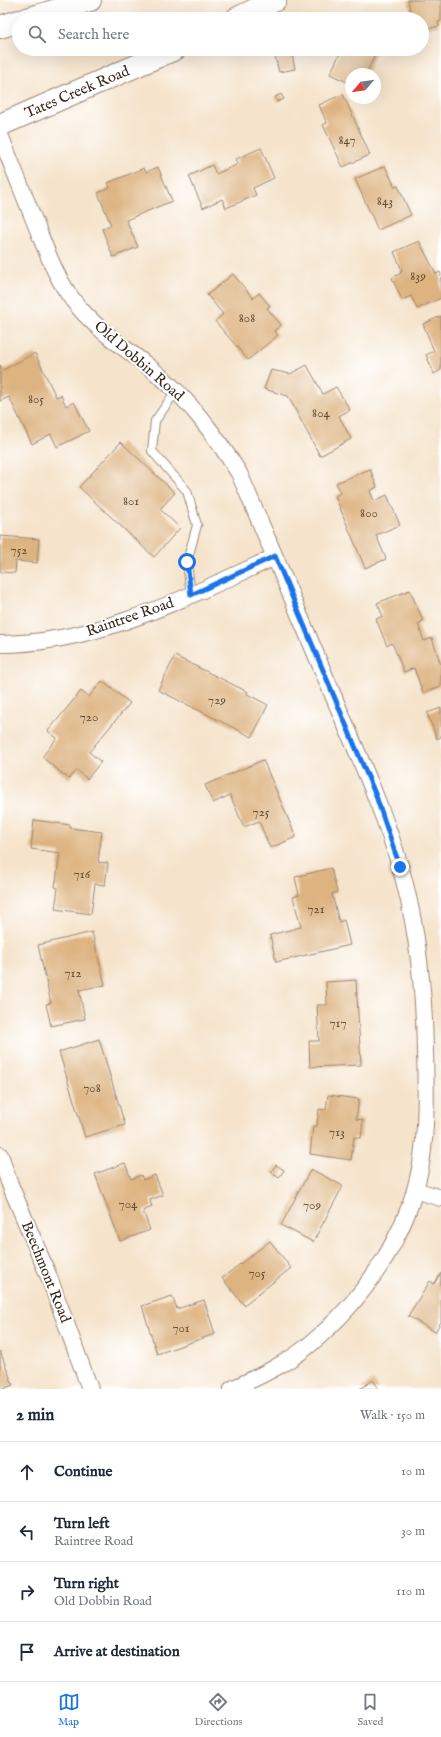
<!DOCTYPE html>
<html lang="en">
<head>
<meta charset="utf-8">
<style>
	body { margin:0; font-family:"IM FELL English",serif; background:#f2f2f3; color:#1f2937 }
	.compass { position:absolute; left:345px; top:68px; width:36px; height:36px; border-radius:50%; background:#fff; box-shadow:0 4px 16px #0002; rotate:241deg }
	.stop { position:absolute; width:12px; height:12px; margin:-9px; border:3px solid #1a73e8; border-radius:50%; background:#fff }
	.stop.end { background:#1a73e8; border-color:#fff; box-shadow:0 1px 4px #0008 }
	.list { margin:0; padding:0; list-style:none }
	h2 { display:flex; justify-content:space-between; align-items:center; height:52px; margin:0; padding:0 16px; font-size:17px }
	h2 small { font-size:13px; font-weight:400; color:#747a83 }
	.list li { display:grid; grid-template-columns:26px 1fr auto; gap:12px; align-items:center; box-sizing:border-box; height:60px; padding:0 16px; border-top:1px solid #e0e1e3 }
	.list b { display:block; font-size:15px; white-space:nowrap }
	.list p { margin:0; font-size:13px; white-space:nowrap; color:#747a83 }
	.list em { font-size:13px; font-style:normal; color:#747a83 }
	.icon { flex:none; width:22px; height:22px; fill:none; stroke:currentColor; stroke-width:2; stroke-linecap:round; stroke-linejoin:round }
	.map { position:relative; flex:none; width:441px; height:1389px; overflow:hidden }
	.search { position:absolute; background:#fff; box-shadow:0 4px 16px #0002; left:12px; right:12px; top:12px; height:44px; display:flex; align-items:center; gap:10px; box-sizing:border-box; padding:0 14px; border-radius:22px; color:#747a83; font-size:15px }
	.sheet { height:292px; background:#fff }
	nav { display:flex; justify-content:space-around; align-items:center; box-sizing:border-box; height:56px; border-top:1px solid #e0e1e3; background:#fff; font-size:11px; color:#747a83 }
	nav a { display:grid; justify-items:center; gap:2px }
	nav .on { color:#1a73e8 }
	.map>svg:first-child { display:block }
	.building { fill:#ddb380 }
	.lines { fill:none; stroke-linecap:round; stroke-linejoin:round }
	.lane-casing { stroke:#988674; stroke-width:10 }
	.street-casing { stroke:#988674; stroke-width:18 }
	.primary-casing { stroke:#988674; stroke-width:24 }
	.lane { stroke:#fff; stroke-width:8 }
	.street { stroke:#fff; stroke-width:16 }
	.primary { stroke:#fff; stroke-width:22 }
	.route { stroke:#1a73e8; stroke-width:5 }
	.labels { text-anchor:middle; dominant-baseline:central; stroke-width:4; stroke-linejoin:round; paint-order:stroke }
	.number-label { font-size:13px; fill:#644c36 }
	.street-label { font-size:15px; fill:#3b2a1e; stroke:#fff }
</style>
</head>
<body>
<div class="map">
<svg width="441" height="1389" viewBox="0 0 441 1389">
	<rect width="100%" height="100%" fill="#fff"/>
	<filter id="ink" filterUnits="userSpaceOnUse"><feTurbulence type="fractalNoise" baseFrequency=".025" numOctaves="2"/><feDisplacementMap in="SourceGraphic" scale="8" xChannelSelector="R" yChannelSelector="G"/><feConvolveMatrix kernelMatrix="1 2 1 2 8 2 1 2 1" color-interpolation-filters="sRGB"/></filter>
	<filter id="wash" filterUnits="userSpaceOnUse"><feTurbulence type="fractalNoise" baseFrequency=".012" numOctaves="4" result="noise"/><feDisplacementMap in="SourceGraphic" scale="16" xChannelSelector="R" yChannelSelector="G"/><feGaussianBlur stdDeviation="0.9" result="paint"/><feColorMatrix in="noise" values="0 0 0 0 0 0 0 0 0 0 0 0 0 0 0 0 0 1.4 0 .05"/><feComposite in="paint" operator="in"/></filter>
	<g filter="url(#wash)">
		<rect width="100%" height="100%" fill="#f5e3cb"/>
		<g id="blocks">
			<path class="building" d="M408 0H441V21L438 22 439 26 422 30V19H412Z
				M273 49H291L295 69 279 72Z
				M342 49H378L366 74H351V84L330 74Z
				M281 94 284 99 277 102 275 97Z
				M343 94 370 155 343 167 323 125 327 123 319 105Z
				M261 148 274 178 253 188 256 195 226 208 222 199 203 208 189 176 212 165 216 174 238 164 236 159Z
				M385 166 395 187 398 186 411 215 378 230 355 179Z
				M158 167 172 201 126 220 138 247 113 257 102 229 111 225 98 193 110 188 108 183 144 168 146 172Z
				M419 241 436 274 440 272 441 274 440 283 441 298 417 309 411 296 402 300 392 278 401 273 400 271 402 270 394 252Z
				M233 274 253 298 259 293 270 306 267 308 281 325 274 331 278 335 248 360 215 321 223 314 207 295Z
				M441 316V370L434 374 426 355 434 351 423 324Z
				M35 353 56 397 61 395 66 406 74 402 89 431 57 447 51 434 32 444 9 397 0 401V365L3 370Z
				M307 365 323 394 336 387 350 410 339 416 351 439 320 456 288 396 264 389 271 370 290 374Z
				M121 442 175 493 160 509 180 528 154 557 79 487Z
				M370 469 377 487 370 491 374 501 387 495 400 525 376 535 386 559 365 568 335 496 341 493 336 483Z
				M0 536 39 539 37 563 16 561 15 573 0 572Z
				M410 590 423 621 418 624 424 641 432 638 441 665V686L423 693 414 668 404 672 392 643 387 646 376 619 383 616 377 603Z
				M175 656 248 692 247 694 268 705 252 737 158 690Z
				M102 681 130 703 89 752 101 762 87 779 77 770 69 779 42 757 57 738 48 731 81 691 89 697Z
				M441 708V737L437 739 427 713Z
				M263 760 296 837 270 848 259 821 244 827 230 795 213 803 205 785Z
				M34 820 70 825V828L102 832 98 862 108 863 105 885 95 884 91 914 55 909 58 888 55 887 60 853 31 849Z
				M331 868 337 892 332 894 339 922 344 920 350 945 276 962 270 935 301 927 293 897 299 895 295 877Z
				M92 932 105 985 79 990 85 1019 51 1026 46 1004 51 1003 38 945Z
				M356 980 361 1065 310 1067 309 1041H319L317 1005H327L326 982Z
				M99 1039 125 1125 85 1137 59 1052Z
				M328 1095 359 1099 356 1119 363 1120 361 1138 354 1137 351 1160 310 1154 313 1126H317L319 1109 326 1110Z
				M125 1163 131 1179 141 1175 143 1180 155 1175 163 1195 150 1200 152 1207 143 1211 150 1230 120 1241 95 1174Z
				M276 1165 284 1170 279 1178 271 1172Z
				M311 1169 343 1186 313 1242 281 1225Z
				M270 1241 291 1268 244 1305 222 1278Z
				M441 1273V1322L435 1332 408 1316 430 1281 434 1284Z
				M172 1296 177 1309 204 1300 215 1334 157 1354 142 1306Z
				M0 1351 13 1385 3 1389H0Z
				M373 1380 379 1389H360Z"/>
		</g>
	</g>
	<g filter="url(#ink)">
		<use href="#blocks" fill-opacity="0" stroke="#988674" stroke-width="1"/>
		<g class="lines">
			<defs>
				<path id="lane" d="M176 391 155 421 152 451 187 491 197 525 187 562 191 595"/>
				<path id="street" d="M0 135C12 165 24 195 36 225 47 252 57 281 76 304 98 331 127 349 154 371 189 399 215 435 239 473 273 551 305 629 338 707 360 759 384 812 400 866 418 927 424 988 425 1051 426 1088 427 1127 421 1164 408 1236 364 1300 308 1346 286 1364 258 1377 232 1389
					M0 644C98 644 188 596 275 557
					M0 1155 9 1182 49 1277 90 1389
					M415 1190 441 1198"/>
				<path id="primary" d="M27 19 90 0
					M236 19 275 0
					M0 27 19 21
					M0 125 175 49"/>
			</defs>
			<use href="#lane" class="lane-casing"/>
			<use href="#street" class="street-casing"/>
			<use href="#primary" class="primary-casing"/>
			<use href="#lane" class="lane"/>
			<use href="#street" class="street"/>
			<use href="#primary" class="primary"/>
		</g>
	</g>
	<g class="lines" filter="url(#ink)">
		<path class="route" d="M187 562 191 595 275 556 376 796 400 867"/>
	</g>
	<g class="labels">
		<g class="number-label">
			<text x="347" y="140">847</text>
			<text x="385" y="201">843</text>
			<text x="418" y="276">839</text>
			<text x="247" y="318">808</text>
			<text x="36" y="399">805</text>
			<text x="321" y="413">804</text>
			<text x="131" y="501">801</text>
			<text x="369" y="513">800</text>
			<text x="19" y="550">752</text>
			<text x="217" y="700">729</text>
			<text x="89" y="717">720</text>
			<text x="261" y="812">725</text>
			<text x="82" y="874">716</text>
			<text x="316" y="909">721</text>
			<text x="73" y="973">712</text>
			<text x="338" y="1023">717</text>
			<text x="92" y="1088">708</text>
			<text x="337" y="1132">713</text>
			<text x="128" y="1204">704</text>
			<text x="312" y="1205">709</text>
			<text x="257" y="1273">705</text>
			<text x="181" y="1328">701</text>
		</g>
		<g class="street-label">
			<text transform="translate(77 92) rotate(-23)">Tates Creek Road</text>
			<text transform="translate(139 361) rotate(41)">Old Dobbin Road</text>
			<text transform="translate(130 617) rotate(-19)">Raintree Road</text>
			<text transform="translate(46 1272) rotate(68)">Beechmont Road</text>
		</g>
	</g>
</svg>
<svg class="compass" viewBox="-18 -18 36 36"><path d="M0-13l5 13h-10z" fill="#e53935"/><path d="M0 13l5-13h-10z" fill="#747a83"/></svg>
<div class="stop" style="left:187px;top:562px"></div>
<div class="stop end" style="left:400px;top:867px"></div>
<div class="search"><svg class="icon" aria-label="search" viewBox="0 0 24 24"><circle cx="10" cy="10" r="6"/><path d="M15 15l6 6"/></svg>Search here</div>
</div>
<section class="sheet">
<h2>2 min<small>Walk · 150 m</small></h2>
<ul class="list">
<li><svg class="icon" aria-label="ahead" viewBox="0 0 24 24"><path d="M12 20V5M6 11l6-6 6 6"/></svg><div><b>Continue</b></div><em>10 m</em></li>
<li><svg class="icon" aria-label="left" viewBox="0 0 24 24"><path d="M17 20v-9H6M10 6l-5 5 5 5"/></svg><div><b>Turn left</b><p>Raintree Road</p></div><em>30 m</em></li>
<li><svg class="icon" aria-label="right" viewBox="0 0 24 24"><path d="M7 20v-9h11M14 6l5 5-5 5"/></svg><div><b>Turn right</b><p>Old Dobbin Road</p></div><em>110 m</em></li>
<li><svg class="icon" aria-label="arrive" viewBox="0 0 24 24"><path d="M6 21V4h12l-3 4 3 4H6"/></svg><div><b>Arrive at destination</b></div></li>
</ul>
</section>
<nav>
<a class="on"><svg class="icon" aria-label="map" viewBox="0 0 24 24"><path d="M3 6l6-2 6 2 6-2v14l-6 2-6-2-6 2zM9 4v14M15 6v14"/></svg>Map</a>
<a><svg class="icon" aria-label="directions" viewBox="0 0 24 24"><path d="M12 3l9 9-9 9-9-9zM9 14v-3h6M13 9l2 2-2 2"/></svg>Directions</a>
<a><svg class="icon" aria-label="saved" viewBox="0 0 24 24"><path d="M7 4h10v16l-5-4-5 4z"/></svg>Saved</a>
</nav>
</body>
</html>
